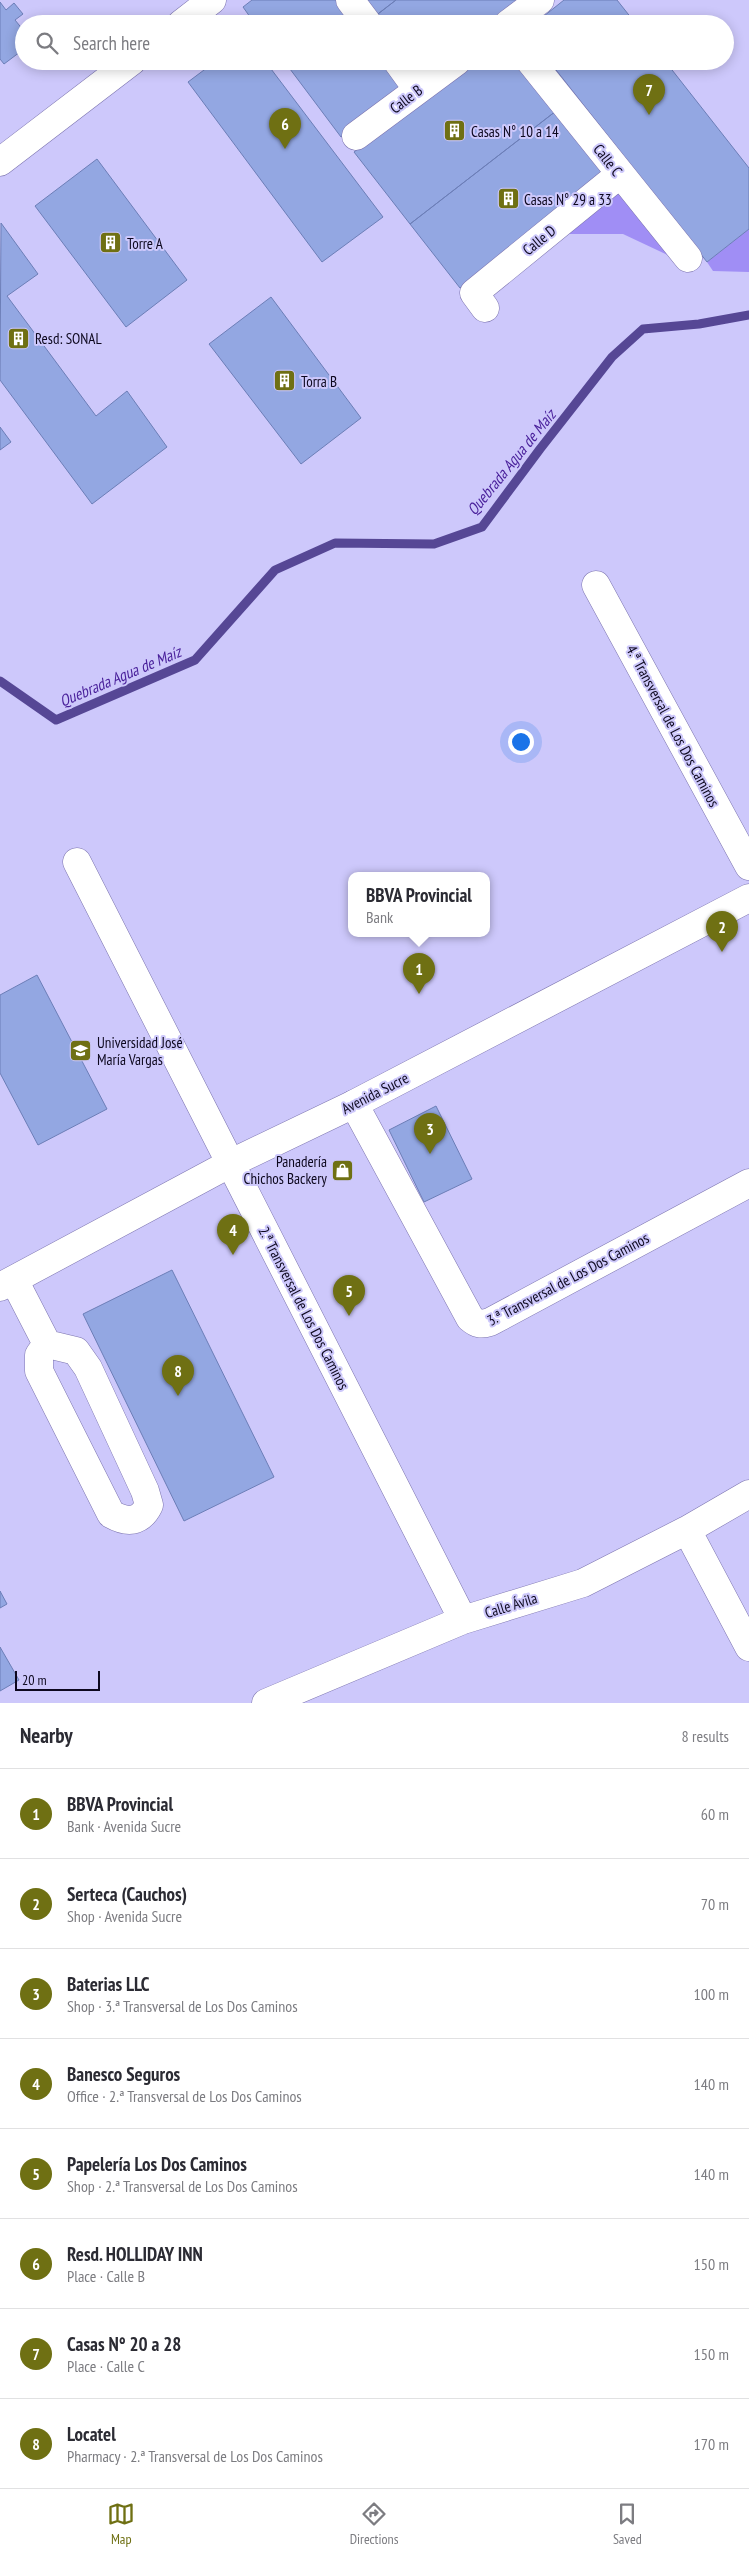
<!DOCTYPE html>
<html lang="en">
<head>
<meta charset="utf-8">
<style>
	body { margin:0; font-family:"PT Sans Narrow",sans-serif; background:#f7f7f7; color:#2b2b33 }
	.scale { position:absolute; left:15px; bottom:12px; width:85px; box-sizing:border-box; padding-left:5px; border:2px solid #0d081e; border-top:0; font-size:14px; line-height:18px; white-space:nowrap; color:#0d081e; -webkit-text-stroke:4px #cdc8fb; paint-order:stroke }
	.you { position:absolute; left:520px; top:741px; width:18px; height:18px; margin:-12px; border:4px solid #fff; border-radius:50%; background:#1a73e8; box-shadow:0 0 0 8px #1a73e833 }
	.badge { display:grid; place-items:center; width:32px; height:32px; border-radius:50%; background:#6f7013; color:#fff; font-size:16px; font-weight:700 }
	.pin { position:absolute; translate:-50% -41px; filter:drop-shadow(0 1px 2px #0008) }
	.pin::after { content:''; position:absolute; top:26px; width:18px; height:15px; background:inherit; clip-path:polygon(0 0,100% 0,50% 100%) }
	.popup { position:absolute; left:348px; top:872px; width:142px; height:65px; box-sizing:border-box; display:grid; place-content:center; border-radius:10px; background:#fff; filter:drop-shadow(0 1px 4px #0005); font-size:16px; white-space:nowrap; color:#7c7c81 }
	.popup b { font-size:19px; color:#2b2b33 }
	.popup::after { content:''; position:absolute; left:50%; top:100%; margin-left:-10px; border:10px solid transparent; border-top-color:#fff }
	.list { margin:0; padding:0; list-style:none }
	h2 { display:flex; justify-content:space-between; align-items:center; height:65px; margin:0; padding:0 20px; font-size:21px }
	h2 small { font-size:16px; font-weight:400; color:#7c7c81 }
	.list li { display:grid; grid-template-columns:32px 1fr auto; gap:15px; align-items:center; box-sizing:border-box; height:90px; padding:0 20px; border-top:1px solid #e1e1e2 }
	.list b { display:block; font-size:19px; white-space:nowrap }
	.list p { margin:0; font-size:16px; white-space:nowrap; color:#7c7c81 }
	.list em { font-size:16px; font-style:normal; color:#7c7c81 }
	.icon { flex:none; width:28px; height:28px; fill:none; stroke:currentColor; stroke-width:2; stroke-linecap:round; stroke-linejoin:round }
	.map { position:relative; flex:none; width:749px; height:1703px; overflow:hidden }
	.search { position:absolute; background:#fff; box-shadow:0 2px 12px #0003; left:15px; right:15px; top:15px; height:55px; display:flex; align-items:center; gap:12px; box-sizing:border-box; padding:0 18px; border-radius:28px; color:#7c7c81; font-size:19px }
	.sheet { height:785px; background:#fff }
	nav { display:flex; justify-content:space-around; align-items:center; box-sizing:border-box; height:70px; border-top:1px solid #e1e1e2; background:#fff; font-size:14px; color:#7c7c81 }
	nav a { display:grid; justify-items:center; gap:2px }
	nav .on { color:#6f7013 }
	.map>svg:first-child { display:block }
	.green { fill:#a08ef5 }
	.lines { fill:none; stroke-linecap:round; stroke-linejoin:round }
	.stream { stroke:#564795; stroke-width:9 }
	.building { fill:#93a7e2; stroke:#6c7eb7 }
	.minor-casing { stroke:#7c74af; stroke-width:29 }
	.major-casing { stroke:#7c74af; stroke-width:29 }
	.minor { stroke:#fff; stroke-width:28 }
	.major { stroke:#fff; stroke-width:28 }
	.labels { text-anchor:middle; dominant-baseline:central; stroke-width:4; stroke-linejoin:round; paint-order:stroke }
	.street-label { font-size:15px; fill:#0d081e; stroke:#cdc8fb }
	.poi-label { font-size:15px; fill:#0d081e; stroke:#cdc8fb; text-anchor:start }
	.water-label { font-size:16px; font-style:italic; fill:#481f9a; stroke:#cdc8fb }
</style>
</head>
<body>
<div class="map">
<svg width="749" height="1703" viewBox="0 0 749 1703">
	<rect width="100%" height="100%" fill="#cdc8fb"/>
	<path class="green" d="M619 191 674 258 623 234H565Z
		M749 229V272L713 271 707 262Z"/>
	<g class="lines">
		<path class="stream" d="M0 681 56 720 195 660 275 570 335 543 434 544 482 527 540 449 612 357 643 329 699 324 749 315"/>
	</g>
	<path class="building" d="M252 0H338L356 24H255L243 7Z
		M361 0H396L374 17Z
		M396 0H519L488 24H380L374 17Z
		M564 0H617L636 24H534Z
		M0 2 6 10 14 3 23 14 15 20 24 31V49L4 64 0 59Z
		M216 61H265L383 217 322 262 188 82Z
		M284 61H384L405 89 341 137Z
		M408 61H439L420 76Z
		M472 61H516L556 111 410 224 354 152Z
		M549 61H665L749 168V229L707 262Z
		M556 111 605 174 460 288 410 224Z
		M97 159 187 280 126 327 35 206Z
		M1 223 38 274 7 296 96 416 127 391 167 447 92 504 0 380Z
		M271 297 361 418 301 464 209 344Z
		M0 427 11 442 0 450Z
		M37 975 107 1109 38 1145 0 1073V995Z
		M436 1106 472 1179 424 1202 389 1130Z
		M172 1270 274 1477 184 1521 83 1314Z
		M0 1591 7 1604 0 1608Z
		M0 1647 19 1680 0 1691Z"/>
	<g class="lines">
		<defs>
			<path id="minor" d="M350 0 368 24
				M181 24 212 0
				M508 24 540 0
				M397 61 418 90
				M530 61 688 258
				M356 136 457 61
				M0 162 132 61
				M485 308 474 293 619 175
				M596 585 749 866
				M77 862 463 1620
				M354 1104 470 1318C477 1324 481 1325 490 1322L749 1183
				M14 1280 47 1344 39 1355V1371L111 1514C127 1523 140 1523 149 1505L145 1491 88 1368 76 1351 47 1344
				M687 1530 749 1647
				M266 1703 463 1620 583 1583 687 1530 749 1494"/>
			<path id="major" d="M0 1287 231 1163 354 1104 749 898"/>
		</defs>
		<use href="#minor" class="minor-casing"/>
		<use href="#major" class="major-casing"/>
		<use href="#minor" class="minor"/>
		<use href="#major" class="major"/>
	</g>
	<defs>
		<symbol id="building-square" viewBox="-11 -11 22 22"><rect x="-9" y="-9" width="18" height="18" rx="4" fill="#6f7013" stroke="#cdc8fb"/><path d="M-4-6H4V6H1V3H-1V6H-4ZM-2.5-4.3h1.7v1.8h-1.7ZM.8-4.3h1.7v1.8H.8ZM-2.5-1h1.7V.8h-1.7ZM.8-1h1.7V.8H.8Z" fill="#fff"/></symbol>
		<symbol id="university-square" viewBox="-11 -11 22 22"><rect x="-9" y="-9" width="18" height="18" rx="4" fill="#6f7013" stroke="#cdc8fb"/><path d="M0-5L7-2L0 1L-7-2ZM-4 1L0 2.5L4 1V4Q0 6-4 4Z" fill="#fff"/></symbol>
		<symbol id="shop-square" viewBox="-11 -11 22 22"><rect x="-9" y="-9" width="18" height="18" rx="4" fill="#6f7013" stroke="#cdc8fb"/><path d="M-5-2.5h2.3a2.7 3.5 0 0 1 5.4 0H5L5.5 6h-11ZM-1.5-2.5h3a1.5 2.3 0 0 0-3 0Z" fill="#fff"/></symbol>
	</defs>
	<g fill-rule="evenodd">
		<use href="#building-square" x="442" y="118" width="25" height="25"/>
		<use href="#building-square" x="496" y="186" width="25" height="25"/>
		<use href="#building-square" x="98" y="230" width="25" height="25"/>
		<use href="#building-square" x="6" y="326" width="25" height="25"/>
		<use href="#building-square" x="272" y="368" width="25" height="25"/>
		<use href="#university-square" x="68" y="1038" width="25" height="25"/>
		<use href="#shop-square" x="330" y="1158" width="25" height="25"/>
	</g>
	<g class="labels">
		<g class="street-label">
			<text transform="translate(406 99) rotate(-37)">Calle B</text>
			<text transform="translate(608 160) rotate(52)">Calle C</text>
			<text transform="translate(539 240) rotate(-39)">Calle D</text>
			<text transform="translate(673 726) rotate(62)">4.ª Transversal de Los Dos Caminos</text>
			<text transform="translate(375 1093) rotate(-27)">Avenida Sucre</text>
			<text transform="translate(568 1279) rotate(-28)">3.ª Transversal de Los Dos Caminos</text>
			<text transform="translate(304 1308) rotate(63)">2.ª Transversal de Los Dos Caminos</text>
			<text transform="translate(511 1605) rotate(-17)">Calle Ávila</text>
		</g>
		<g class="poi-label">
			<text x="471" y="131">Casas N° 10 a 14</text>
			<text x="524" y="199">Casas N° 29 a 33</text>
			<text x="127" y="243">Torre A</text>
			<text x="35" y="338">Resd: SONAL</text>
			<text x="301" y="381">Torra B</text>
			<text x="97" y="1042">Universidad José<tspan x="97" dy="17">María Vargas</tspan></text>
			<text x="327" y="1161" text-anchor="end">Panadería<tspan x="327" dy="17">Chichos Backery</tspan></text>
		</g>
		<g class="water-label">
			<text transform="translate(511 462) rotate(-51)">Quebrada Agua de Maíz</text>
			<text transform="translate(120 676) rotate(-23)">Quebrada Agua de Maíz</text>
		</g>
	</g>
</svg>
<div class="scale">20 m</div>
<div class="you"></div>
<div class="pin badge" style="left:419px;top:994px">1</div>
<div class="popup"><b>BBVA Provincial</b>Bank</div>
<div class="pin badge" style="left:722px;top:952px">2</div>
<div class="pin badge" style="left:430px;top:1154px">3</div>
<div class="pin badge" style="left:233px;top:1255px">4</div>
<div class="pin badge" style="left:349px;top:1316px">5</div>
<div class="pin badge" style="left:285px;top:149px">6</div>
<div class="pin badge" style="left:649px;top:115px">7</div>
<div class="pin badge" style="left:178px;top:1396px">8</div>
<div class="search"><svg class="icon" aria-label="search" viewBox="0 0 24 24"><circle cx="10" cy="10" r="6"/><path d="M15 15l6 6"/></svg>Search here</div>
</div>
<section class="sheet">
<h2>Nearby<small>8 results</small></h2>
<ul class="list">
<li><span class="badge">1</span><div><b>BBVA Provincial</b><p>Bank · Avenida Sucre</p></div><em>60 m</em></li>
<li><span class="badge">2</span><div><b>Serteca (Cauchos)</b><p>Shop · Avenida Sucre</p></div><em>70 m</em></li>
<li><span class="badge">3</span><div><b>Baterias LLC</b><p>Shop · 3.ª Transversal de Los Dos Caminos</p></div><em>100 m</em></li>
<li><span class="badge">4</span><div><b>Banesco Seguros</b><p>Office · 2.ª Transversal de Los Dos Caminos</p></div><em>140 m</em></li>
<li><span class="badge">5</span><div><b>Papelería Los Dos Caminos</b><p>Shop · 2.ª Transversal de Los Dos Caminos</p></div><em>140 m</em></li>
<li><span class="badge">6</span><div><b>Resd. HOLLIDAY INN</b><p>Place · Calle B</p></div><em>150 m</em></li>
<li><span class="badge">7</span><div><b>Casas N° 20 a 28</b><p>Place · Calle C</p></div><em>150 m</em></li>
<li><span class="badge">8</span><div><b>Locatel</b><p>Pharmacy · 2.ª Transversal de Los Dos Caminos</p></div><em>170 m</em></li>
</ul>
</section>
<nav>
<a class="on"><svg class="icon" aria-label="map" viewBox="0 0 24 24"><path d="M3 6l6-2 6 2 6-2v14l-6 2-6-2-6 2zM9 4v14M15 6v14"/></svg>Map</a>
<a><svg class="icon" aria-label="directions" viewBox="0 0 24 24"><path d="M12 3l9 9-9 9-9-9zM9 14v-3h6M13 9l2 2-2 2"/></svg>Directions</a>
<a><svg class="icon" aria-label="saved" viewBox="0 0 24 24"><path d="M7 4h10v16l-5-4-5 4z"/></svg>Saved</a>
</nav>
</body>
</html>
